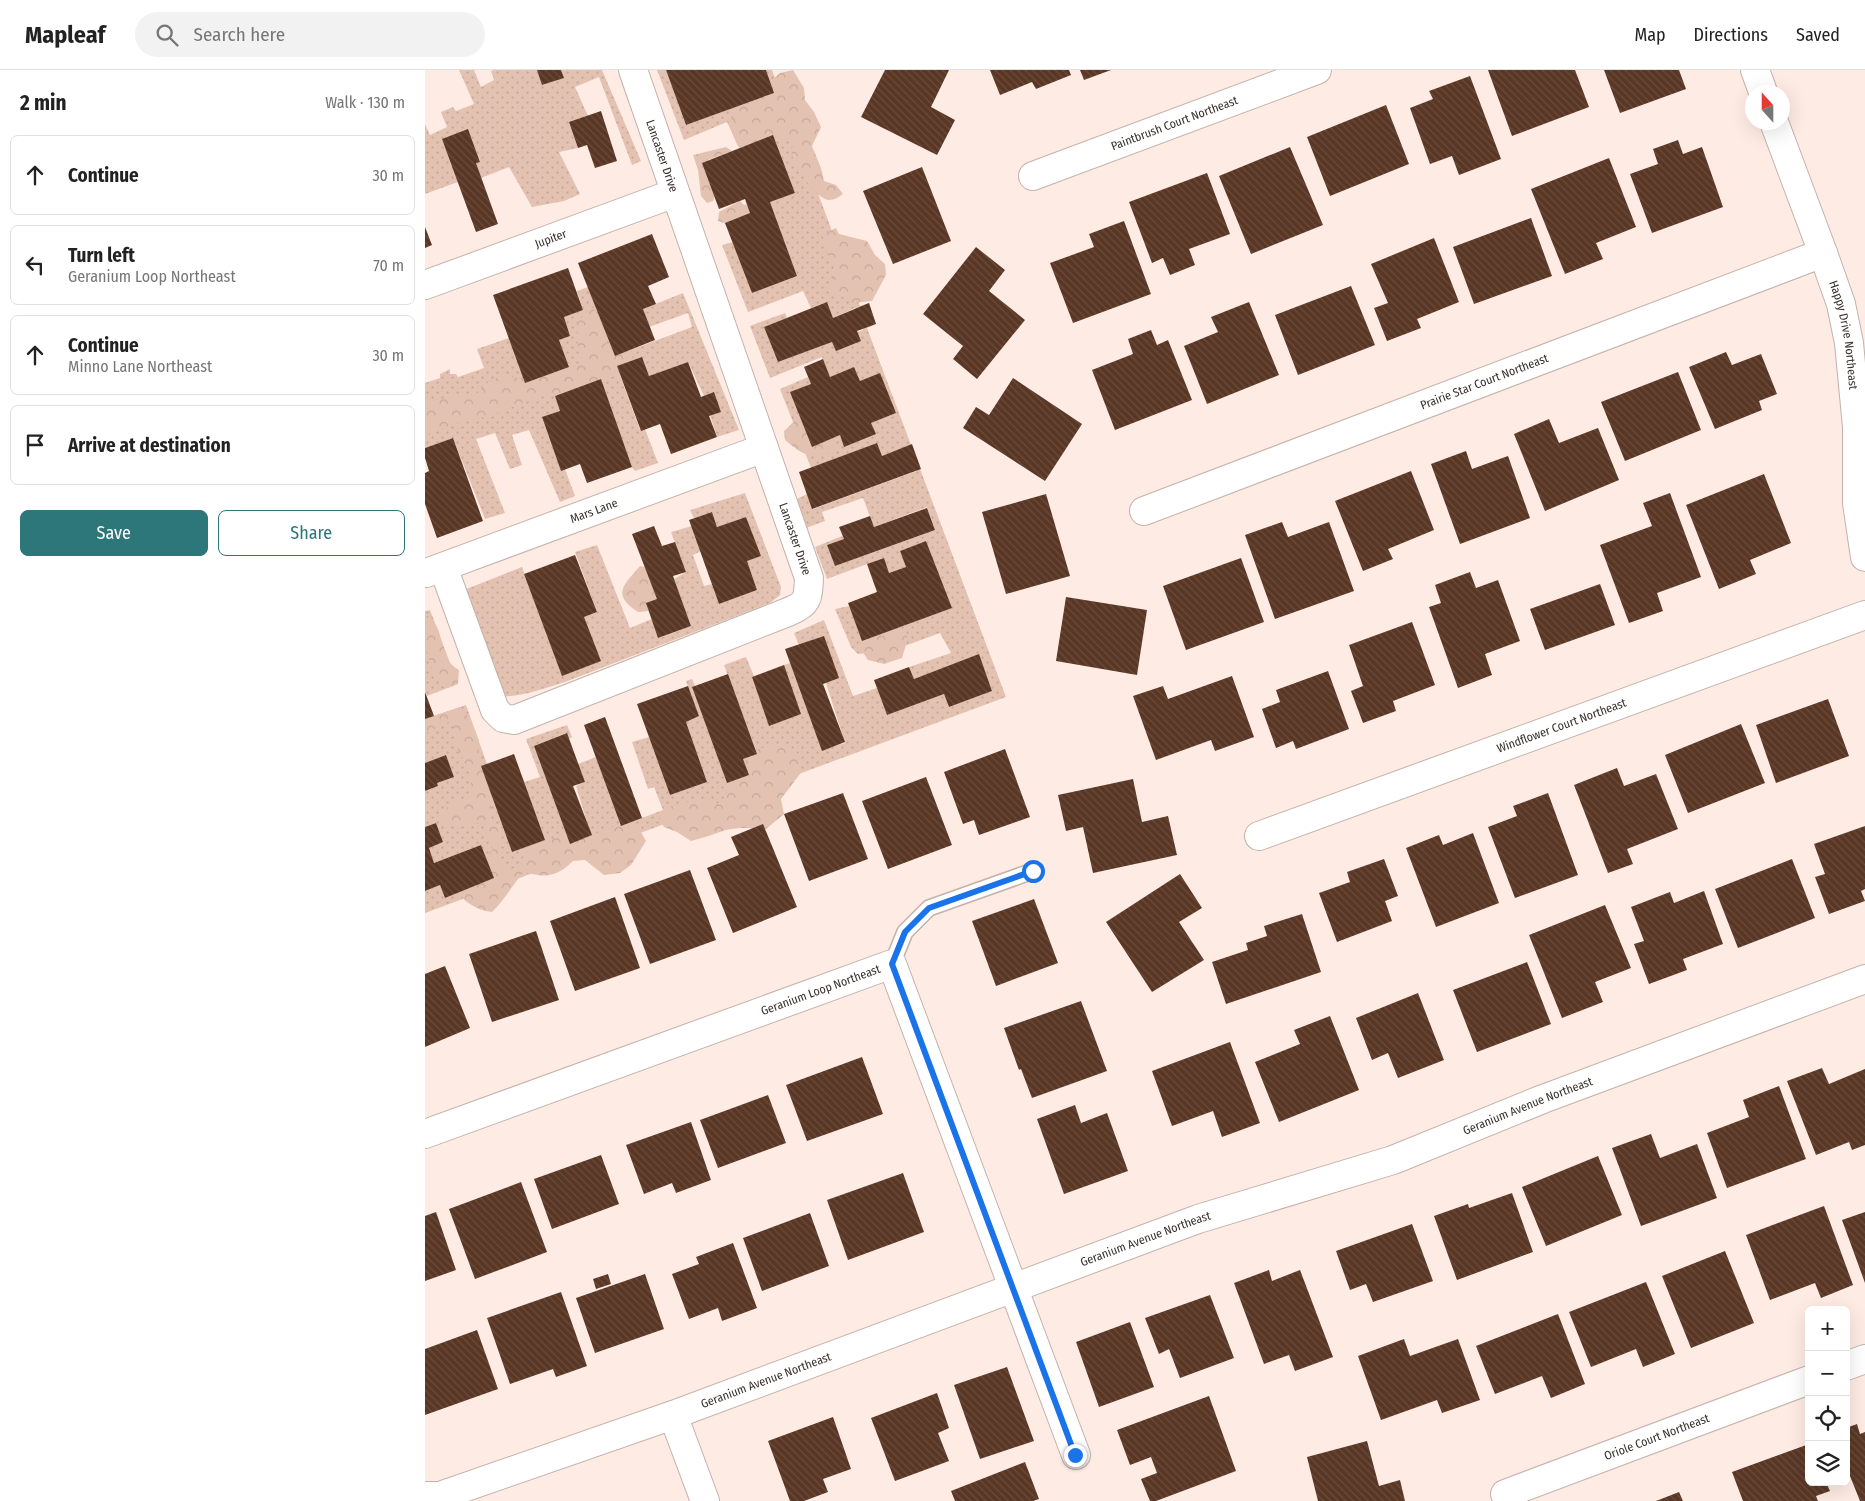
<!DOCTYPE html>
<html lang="en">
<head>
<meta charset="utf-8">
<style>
	body { margin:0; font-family:"Fira Sans Condensed",sans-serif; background:#f2f2f2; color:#222 }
	.controls { position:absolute; right:15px; bottom:15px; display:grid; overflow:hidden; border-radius:8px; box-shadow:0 5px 20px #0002 }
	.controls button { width:45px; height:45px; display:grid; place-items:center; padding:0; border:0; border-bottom:1px solid #e0e0e0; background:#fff; color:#222; font:25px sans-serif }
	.compass { position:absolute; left:1320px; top:15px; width:45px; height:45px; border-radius:50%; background:#fff; box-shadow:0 5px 20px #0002; rotate:339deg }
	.stop { position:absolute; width:15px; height:15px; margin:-11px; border:4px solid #1a73e8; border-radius:50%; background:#fff }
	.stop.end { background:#1a73e8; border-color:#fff; box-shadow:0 1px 5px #0008 }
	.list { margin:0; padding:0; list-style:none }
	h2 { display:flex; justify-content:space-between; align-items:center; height:65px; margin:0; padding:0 20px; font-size:21px }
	h2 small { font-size:16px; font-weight:400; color:#767676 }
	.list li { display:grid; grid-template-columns:32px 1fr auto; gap:15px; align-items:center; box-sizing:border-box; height:80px; margin:0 10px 10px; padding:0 10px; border:1px solid #e0e0e0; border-radius:8px }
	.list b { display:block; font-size:19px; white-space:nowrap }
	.list p { margin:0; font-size:16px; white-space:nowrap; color:#767676 }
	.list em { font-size:16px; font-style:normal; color:#767676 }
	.actions { display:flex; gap:10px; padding:15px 20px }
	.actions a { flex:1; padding:11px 0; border:1px solid #2d7679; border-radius:8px; text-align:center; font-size:18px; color:#2d7679 }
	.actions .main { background:#2d7679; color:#fff }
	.icon { flex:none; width:28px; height:28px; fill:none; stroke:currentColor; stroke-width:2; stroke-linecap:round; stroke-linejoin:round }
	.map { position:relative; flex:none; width:1440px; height:1431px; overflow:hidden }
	header { display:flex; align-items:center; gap:30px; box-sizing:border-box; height:70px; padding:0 25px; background:#fff; border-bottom:1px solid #e0e0e0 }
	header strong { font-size:24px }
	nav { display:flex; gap:28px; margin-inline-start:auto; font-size:18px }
	.search { width:350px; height:45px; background:#f2f2f2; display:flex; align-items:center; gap:12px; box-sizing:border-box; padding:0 18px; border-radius:28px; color:#767676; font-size:19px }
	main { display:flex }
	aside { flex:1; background:#fff }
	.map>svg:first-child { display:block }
	.grass { fill:url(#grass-dots) }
	.forest { fill:url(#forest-crowns) }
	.building { fill:url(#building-back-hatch) }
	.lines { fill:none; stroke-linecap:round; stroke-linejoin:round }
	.lane-casing { stroke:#c3b2aa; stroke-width:18 }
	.street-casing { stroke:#c3b2aa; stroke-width:30 }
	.lane { stroke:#fff; stroke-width:15 }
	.street { stroke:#fff; stroke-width:28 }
	.route { stroke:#1a73e8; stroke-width:6 }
	.labels { text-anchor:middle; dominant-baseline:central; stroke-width:5; stroke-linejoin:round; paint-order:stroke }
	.street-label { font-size:12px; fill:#38312e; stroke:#fff }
</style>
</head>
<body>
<header>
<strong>Mapleaf</strong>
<div class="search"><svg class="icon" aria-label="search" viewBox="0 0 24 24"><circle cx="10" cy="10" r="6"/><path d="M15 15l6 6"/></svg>Search here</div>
<nav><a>Map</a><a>Directions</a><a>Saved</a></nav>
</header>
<main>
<aside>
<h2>2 min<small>Walk · 130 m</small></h2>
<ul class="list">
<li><svg class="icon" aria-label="ahead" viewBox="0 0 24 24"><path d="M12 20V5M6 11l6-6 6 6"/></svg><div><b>Continue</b></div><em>30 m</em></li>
<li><svg class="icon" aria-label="left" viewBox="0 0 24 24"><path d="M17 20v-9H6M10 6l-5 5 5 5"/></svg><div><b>Turn left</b><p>Geranium Loop Northeast</p></div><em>70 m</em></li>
<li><svg class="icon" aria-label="ahead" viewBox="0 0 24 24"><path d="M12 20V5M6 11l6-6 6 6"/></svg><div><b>Continue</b><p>Minno Lane Northeast</p></div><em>30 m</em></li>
<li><svg class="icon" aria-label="arrive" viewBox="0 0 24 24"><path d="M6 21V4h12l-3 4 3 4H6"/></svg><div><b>Arrive at destination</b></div></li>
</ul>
<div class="actions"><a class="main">Save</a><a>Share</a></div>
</aside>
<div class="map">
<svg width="1440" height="1431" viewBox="0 0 1440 1431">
	<defs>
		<pattern id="grass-dots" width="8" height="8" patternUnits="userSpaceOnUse" patternTransform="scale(1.25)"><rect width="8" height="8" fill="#e4c2b1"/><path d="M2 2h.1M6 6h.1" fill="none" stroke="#c4a799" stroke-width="1.8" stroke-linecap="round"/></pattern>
		<pattern id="forest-crowns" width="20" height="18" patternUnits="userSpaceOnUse" patternTransform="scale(1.25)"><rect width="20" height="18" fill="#e4c2b1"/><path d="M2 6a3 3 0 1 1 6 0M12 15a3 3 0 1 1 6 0" fill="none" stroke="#c4a799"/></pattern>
		<pattern id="building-back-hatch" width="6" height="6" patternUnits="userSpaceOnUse" patternTransform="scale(1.25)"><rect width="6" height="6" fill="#5a3725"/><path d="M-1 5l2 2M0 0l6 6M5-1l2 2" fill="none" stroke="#6a4c3c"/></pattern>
	</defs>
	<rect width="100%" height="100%" fill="#feece4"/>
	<path class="grass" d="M34 0H49L56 17 69 10 66 1 69 0H112L118 15 138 8 136 0H177L216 91 207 95 174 7 150 17 163 46 145 52 153 78 134 82 155 124 139 131 107 137 84 97 56 108 51 93 55 91 43 60 33 112 0 124V54L5 65 22 57 16 42 28 37 31 41 49 34Z
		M232 0H241L261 55 349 23 341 0H347L435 236 444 233 451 254 442 258 581 627 0 843V821L15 815 20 828 69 808 56 775 9 793 4 778 18 772 11 753 0 757V721L13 716 12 713 29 707 21 685 0 693V649L41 635 62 694 56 697 87 782 99 712 115 707 101 669 142 655 147 667 144 669 141 663 109 676 145 774 166 765 151 716 160 712 153 694 171 687 196 756 238 740 229 717 223 719 207 672 224 667 245 725 282 712 261 652 274 646 261 611 267 609 270 616 267 617 302 713 323 705 318 689 332 683 299 595 321 587 329 606 327 607 344 655 359 595 365 593 397 680 420 673 401 613 399 566 374 575 369 563 399 550 428 626 452 618 462 645 519 624 524 637 567 621 554 585 489 609 484 597 526 583 515 563 466 581 433 584 426 577 410 539 424 536 438 571 526 538 501 471 475 481 481 497 464 503 458 488 402 509 390 477 417 466 419 469 402 475 410 496 510 460 502 437 449 457 438 428 397 442 400 451 381 458 372 429 382 424 388 439 492 401 481 377 457 386 452 373 386 398 355 319 383 307 386 314 387 377 415 365 419 376 450 364 446 353 471 343 435 311 429 297 405 307 397 287 345 308 325 256 360 243 362 248 339 257 353 292 438 260 430 238 408 248 402 232 386 238 378 221 323 242 297 175 308 172 327 223 372 206 345 132 370 123 348 65 314 78 302 52 259 70Z
		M163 217 190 286 267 257 263 243 224 257 218 239 258 223 314 360 292 367 279 326 263 292 224 306 217 288 192 297 215 360 220 359 233 393 210 401 207 397 176 309 130 326 135 341 117 348 136 400 140 399 150 426 135 432 104 360 87 365 97 395 85 399 70 363 51 369 80 443 60 449 28 368 0 378V313L15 308V304L25 299V304H31L33 307 59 298 52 279 84 268 144 297 134 270 145 266 139 247 158 240 152 221Z
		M320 423 356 517 355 525 345 533 140 612C117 619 95 628 71 626L34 522 97 497 137 605 159 547 172 542 150 482 172 475 205 558 227 549 234 568 266 556 249 509 261 502 246 462 267 456 276 481 268 485 279 516 287 514 294 534 332 520 322 491 335 486 321 447 292 457 287 442 269 448 265 440Z
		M5 540 33 614 2 626 0 621V541Z"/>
	<path class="forest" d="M368 0 379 18 380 30 389 42 396 57 387 76 396 98 399 111 411 115 418 124C414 127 409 130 404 130 391 129 370 97 367 85 366 80 368 75 369 70L354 69 343 76 324 78 312 74C305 58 304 52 313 37L345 28 347 10 355 3Z
		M301 77 307 81 283 90V98L291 124 288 131 282 133 276 126 273 100 268 85Z
		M348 127 352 136 345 142 307 156 293 151 294 142 315 131 319 135Z
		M411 158 414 164 442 171 450 185 460 194 461 205 447 231 428 233 403 219 408 208 409 196 399 177 398 164Z
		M167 237 175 248 183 269 178 279 190 286 203 281 209 290 208 300 136 323 122 325 106 329 68 345 30 354 8 362 0 367V327L4 325 6 333 32 324 39 327 54 322 64 311 77 306 108 310 158 292 153 279 152 252Z
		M380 345 396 367 408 373 410 381C386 390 379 386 360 370L359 361 372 349Z
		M215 496 227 498 234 503 232 537 223 541 213 542C185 524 200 514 215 496Z
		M0 544C25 560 8 585 34 600L33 614 23 618 19 616C15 606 10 604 6 596 0 580 0 561 0 544Z
		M476 557 483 568 477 588 459 594 443 590 433 575 445 564Z
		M35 637 46 650 54 671 53 687 56 696 63 705 67 727 65 745 77 768 76 778 72 790 81 800 93 797 104 776 142 765 154 770 190 756 208 755 216 762 221 771 206 795 195 803 179 805 160 790 148 791C132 807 121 808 99 802 87 815 80 830 67 842 58 841 53 839 45 834 18 818 54 792 68 780 66 771 61 763 59 754 47 751 37 755 24 756L15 748 19 741 28 731H38L47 724 45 703 33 680 28 655 24 652 0 664V649Z
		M361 674 376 686 375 704 356 729 359 744 341 759C327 758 314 757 301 760 289 764 278 768 266 771L252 762 239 757 234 747 243 737 263 732 278 729 294 734 302 724V713L317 707 319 694 325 682 346 675Z"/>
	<path class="building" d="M112 0H136L139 8 117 15Z
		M241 0H341L349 23 261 55Z
		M460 0H524L506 37 530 50 512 85 436 47Z
		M565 0H644L646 5 611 19 607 12 575 25Z
		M655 0H686L659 10Z
		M1063 0H1150L1164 37 1087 66Z
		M1179 0H1254L1261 19 1195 43Z
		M1045 6 1076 89 1034 105 1027 86 1005 94 985 38 1008 29 1004 21Z
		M961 35 984 94 905 126 882 67Z
		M176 41 192 91 170 98 162 75 153 78 144 52Z
		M43 59 55 92 51 93 73 154 51 162 17 69Z
		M348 65 370 123 345 132 372 206 327 223 300 153 325 143 320 129 294 139 277 93Z
		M1253 70 1258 84 1277 77 1298 137 1227 163 1205 104 1233 94 1228 79Z
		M865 77 898 155 826 184 794 106Z
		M1184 88 1211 157 1171 173 1178 189 1140 204 1106 119Z
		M497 97 526 171 468 194 438 121Z
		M782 103 805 164 764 179 770 195 745 205 738 188 727 193 704 132Z
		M1106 148 1127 206 1049 234 1028 177Z
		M699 151 726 224 648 253 625 193 669 177 664 164Z
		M0 157 7 175 0 178Z
		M227 164 244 207 223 216 231 234 218 239 230 270 190 286 153 193Z
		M1009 168 1034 232 992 249 996 258 962 271 949 238 963 233 946 194Z
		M551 177 580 200 564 221 600 250 552 309 528 289 538 276 498 244Z
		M143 198 158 240 139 247 145 266 134 270 144 297 100 313 68 225Z
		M926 216 950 275 873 305 850 245Z
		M402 232 408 248 444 233 451 254 432 261 436 271 411 281 407 272 353 292 339 257Z
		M824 232 854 305 782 334 759 276 793 262 786 247Z
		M726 260 732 275 743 270 767 330 690 360 667 300 708 284 703 269Z
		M1301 282 1307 295 1336 284 1352 324 1334 331 1337 340 1290 359 1264 297Z
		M217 287 224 306 263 292 276 327 289 322 296 342 284 346 292 367 246 384 235 354 216 361 192 296Z
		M398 289 405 307 429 297 435 311 455 303 471 343 446 353 451 364 419 377 415 365 387 377 365 322 386 314 379 297Z
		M1253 302 1276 360 1200 391 1176 332Z
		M588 308 657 354 620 411 538 358 551 337 564 345Z
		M176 309 207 397 162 413 155 394 136 401 117 347 135 341 130 326Z
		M1124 349 1134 373 1173 358 1194 410 1120 441 1089 364Z
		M28 368 58 451 12 468 0 434V403L4 401 0 388V378Z
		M452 373 457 386 487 374 496 399 387 439 374 402Z
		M1041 381 1047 399 1083 386 1105 448 1035 474 1006 394Z
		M986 401 1009 460 963 479 968 489 938 501 910 431Z
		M1339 404 1366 473 1325 490 1331 504 1294 519 1261 435Z
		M1245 423 1276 507 1232 523 1238 541 1204 553 1175 475 1227 456 1218 433Z
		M621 424 645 506 581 524 557 442Z
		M502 438 510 460 410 496 402 475 419 469 414 457 445 446 449 457Z
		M287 442 292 457 321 447 336 486 322 491 332 520 294 534 264 450Z
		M857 452 863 467 904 452 929 521 850 549 820 465Z
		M229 456 237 476 250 472 261 502 248 506 266 556 233 568 221 533 232 529 207 464Z
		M501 471 527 538 437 571 423 533 452 522 442 494 459 488 464 503 481 497 475 481Z
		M150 485 172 542 159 547 176 591 137 606 99 504Z
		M816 488 839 552 761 580 738 516Z
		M1045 502 1051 518 1073 510 1095 571 1060 584 1067 605 1033 618 1004 537 1016 533 1010 515Z
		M1175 514 1190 555 1120 580 1105 539Z
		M641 527 722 540 712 605 631 591Z
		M987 552 1010 615 968 631 971 641 938 653 926 621 938 616 924 575Z
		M399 566 414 608 398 614 420 672 397 681 360 579Z
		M554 584 567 621 524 637 519 624 462 645 449 610 484 597 489 609Z
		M359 595 376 644 344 656 327 607Z
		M903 601 924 659 871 679 868 671 851 678 837 639 855 632 851 620Z
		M303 604 332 684 318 689 324 705 302 713 267 617Z
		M807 606 829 667 790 681 786 670 731 690 708 626 738 616 743 629Z
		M263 616 274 646 261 652 282 712 245 725 212 634Z
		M0 622 9 646 0 649Z
		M1403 629 1424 686 1351 713 1331 655Z
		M180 647 217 748 196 756 159 655Z
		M1316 654 1340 713 1263 743 1240 685Z
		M142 663 160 712 148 716 167 765 145 774 109 676Z
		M580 679 605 747 554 765 549 750 538 754 519 702Z
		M89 684 120 770 87 782 56 696Z
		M21 685 29 707 12 713 13 716 0 721V693Z
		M1192 698 1199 716 1231 704 1253 759 1202 779 1208 794 1183 803 1149 715Z
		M501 707 527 775 463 799 437 731Z
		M708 709 717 752 743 746 752 785 668 803 658 757 641 761 633 725Z
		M418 723 443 789 384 811 359 744Z
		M1123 723 1153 805 1090 828 1063 757 1092 746 1088 736Z
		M11 753 18 772 4 778 9 793 56 775 69 808 20 828 15 815 0 821V757Z
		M338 754 372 837 308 863 282 798 314 785 306 767Z
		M1440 756V819L1436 821 1440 831 1404 844 1390 807 1400 804 1389 774Z
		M1048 763 1074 833 1011 857 981 778 1014 765 1018 775Z
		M959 789 973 826 960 831 967 851 912 872 894 823 925 812 922 802Z
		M1367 789 1390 848 1313 878 1290 819Z
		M265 800 291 870 225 894 199 824Z
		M755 804 777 838 754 852 779 890 727 922 681 852Z
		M1279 821 1298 874 1258 889 1262 900 1224 914 1209 874 1219 871 1206 837 1245 822 1249 833Z
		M190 827 215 898 150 921 125 851Z
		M609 829 633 893 571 916 547 851Z
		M1180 835 1206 898 1170 912 1178 932 1137 948 1104 865Z
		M877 844 896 902 801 934 787 892 823 880 821 873 842 866 839 856Z
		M111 861 134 930 67 952 44 884Z
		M1102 892 1126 954 1052 982 1028 920Z
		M20 896 45 958 0 977V904Z
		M993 923 1019 990 973 1008 963 983 947 990 931 948Z
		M656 931 682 1001 607 1028 596 999 594 1000 579 958Z
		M905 946 934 1020 854 1052 830 992 875 974 869 960Z
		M805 972 835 1053 797 1067 788 1041 747 1056 727 1001Z
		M437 987 458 1044 382 1071 361 1015Z
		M1397 998 1404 1014 1440 999V1075L1427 1080 1424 1072 1391 1085 1362 1011Z
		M1354 1016 1381 1089 1302 1118 1282 1063 1324 1047 1318 1030Z
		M343 1025 361 1073 293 1098 275 1050Z
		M650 1035 656 1053 682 1043 703 1101 639 1124 612 1049Z
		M266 1052 286 1110 251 1123 247 1113 219 1124 201 1075Z
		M1226 1064 1235 1088 1272 1074 1292 1128 1216 1156 1187 1078Z
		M176 1085 194 1134 127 1159 109 1109Z
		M1173 1086 1197 1145 1121 1176 1097 1117Z
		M478 1103 499 1162 423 1190 402 1130Z
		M96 1112 122 1182 50 1209 24 1139Z
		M1087 1123 1108 1182 1032 1210 1009 1146 1043 1134 1044 1138Z
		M1399 1136 1428 1215 1396 1228 1390 1213 1345 1230 1321 1165Z
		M11 1142 31 1200 0 1211V1146Z
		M1440 1142V1213L1417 1150Z
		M385 1143 404 1196 337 1221 318 1168Z
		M987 1154 1008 1211 948 1232 941 1214 925 1220 911 1181Z
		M308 1173 332 1238 297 1251 293 1238 264 1249 247 1204 274 1194 271 1187Z
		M1300 1181 1329 1253 1266 1278 1237 1206Z
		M844 1200 847 1211 875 1200 908 1287 870 1301 864 1285 839 1294 809 1213Z
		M183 1204 186 1214 171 1219 168 1209Z
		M220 1204 239 1259 170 1283 151 1228Z
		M1221 1212 1250 1284 1218 1297 1211 1279 1166 1297 1144 1242Z
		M136 1222 162 1296 131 1307 128 1299 85 1314 62 1248Z
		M785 1225 809 1288 755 1308 744 1279 734 1284 720 1248Z
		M1133 1244 1160 1314 1126 1328 1117 1306 1070 1324 1051 1276Z
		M705 1252 729 1317 674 1337 651 1272Z
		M52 1260 73 1319 0 1345V1279Z
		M979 1269 985 1286 1033 1269 1055 1330 1017 1343 1012 1330 956 1350 933 1286Z
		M582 1297 609 1371 555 1389 529 1315Z
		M512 1323 524 1358 513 1363 524 1391 470 1411 446 1348Z
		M784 1326 811 1401 731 1431H725L716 1409 732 1403 726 1387 705 1395 692 1360Z
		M408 1347 426 1399 398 1409 403 1422 379 1431H365L343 1371Z
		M1432 1354 1435 1364 1440 1362V1431H1435L1421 1396V1358Z
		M942 1371 954 1416 975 1410 980 1431H893L882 1387Z
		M1384 1374V1412H1401L1405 1421 1391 1426 1393 1431H1318L1307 1402Z
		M600 1392 614 1429 608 1431H530L526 1421Z
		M1254 1422 1258 1431H1231Z"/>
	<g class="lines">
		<defs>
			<path id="lane" d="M467 894 480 862 504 838 608 801"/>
			<g id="street">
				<path d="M1330 0 1338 22"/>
				<path id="s1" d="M1349 52 1398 183 1416 234 1424 273 1432 357V433L1440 487"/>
				<path id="s2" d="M608 106 892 0"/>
				<path id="s3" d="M0 215 250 123"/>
				<path id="s4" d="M719 441 1398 183"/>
				<path d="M18 497 70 640 78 648 89 650 363 542C383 534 383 529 384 508L208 0"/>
				<path id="s5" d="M1 503 339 378"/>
				<path id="s6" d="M834 766 1440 545"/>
				<path id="s7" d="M0 1064 467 894 651 1385"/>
				<path d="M1421 1296 1440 1289"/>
				<path d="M248 1345 280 1431"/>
				<path id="s8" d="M1080 1424 1384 1310"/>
				<path id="s9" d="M0 1426H15L248 1345 773 1149 968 1090 1118 1029 1440 909"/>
			</g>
		</defs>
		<use href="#lane" class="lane-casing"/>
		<use href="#street" class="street-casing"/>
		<use href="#lane" class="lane"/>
		<use href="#street" class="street"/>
	</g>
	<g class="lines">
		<path class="route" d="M608 801 504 838 480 862 467 894 650 1385"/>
	</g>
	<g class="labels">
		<g class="street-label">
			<text stroke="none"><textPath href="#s2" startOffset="151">Paintbrush Court Northeast</textPath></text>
			<text transform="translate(237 86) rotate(71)">Lancaster Drive</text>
			<text stroke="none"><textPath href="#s3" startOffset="134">Jupiter</textPath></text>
			<text stroke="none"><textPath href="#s1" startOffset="225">Happy Drive Northeast</textPath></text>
			<text stroke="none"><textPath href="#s4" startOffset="364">Prairie Star Court Northeast</textPath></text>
			<text stroke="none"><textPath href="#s5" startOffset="179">Mars Lane</textPath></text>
			<text transform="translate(370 469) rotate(71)">Lancaster Drive</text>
			<text stroke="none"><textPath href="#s6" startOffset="322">Windflower Court Northeast</textPath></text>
			<text stroke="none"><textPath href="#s7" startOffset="421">Geranium Loop Northeast</textPath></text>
			<text stroke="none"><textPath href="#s9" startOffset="1171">Geranium Avenue Northeast</textPath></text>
			<text stroke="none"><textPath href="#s9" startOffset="766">Geranium Avenue Northeast</textPath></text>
			<text stroke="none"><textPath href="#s9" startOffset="361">Geranium Avenue Northeast</textPath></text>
			<text stroke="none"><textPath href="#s8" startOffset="162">Oriole Court Northeast</textPath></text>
		</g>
	</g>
</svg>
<div class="controls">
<button>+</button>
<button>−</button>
<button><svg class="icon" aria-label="locate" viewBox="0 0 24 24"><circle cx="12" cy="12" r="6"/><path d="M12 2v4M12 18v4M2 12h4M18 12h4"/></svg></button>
<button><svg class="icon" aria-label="layers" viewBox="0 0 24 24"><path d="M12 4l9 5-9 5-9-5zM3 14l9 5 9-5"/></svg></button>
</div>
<svg class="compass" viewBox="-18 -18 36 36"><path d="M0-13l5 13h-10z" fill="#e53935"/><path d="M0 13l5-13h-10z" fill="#767676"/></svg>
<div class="stop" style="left:608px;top:801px"></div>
<div class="stop end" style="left:650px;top:1385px"></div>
</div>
</main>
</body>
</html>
